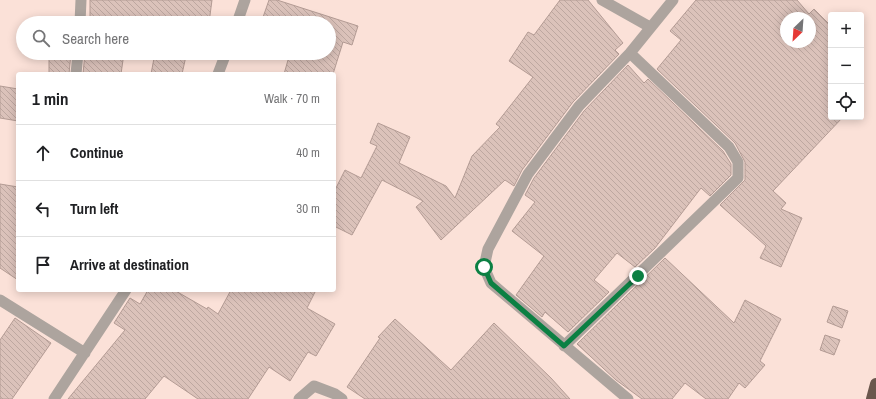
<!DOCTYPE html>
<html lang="en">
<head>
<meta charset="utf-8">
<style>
	body { margin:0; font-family:"Archivo Narrow",sans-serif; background:#f2f2f2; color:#202124 }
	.controls { position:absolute; right:12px; top:12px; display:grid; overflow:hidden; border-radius:4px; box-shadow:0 2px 10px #0003 }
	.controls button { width:36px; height:36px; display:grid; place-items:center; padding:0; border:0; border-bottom:1px solid #e0e0e0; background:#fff; color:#202124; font:20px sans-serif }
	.compass { position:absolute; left:780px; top:12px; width:36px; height:36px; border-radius:50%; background:#fff; box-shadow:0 2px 10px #0003; rotate:205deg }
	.stop { position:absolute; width:12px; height:12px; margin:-9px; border:3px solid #0b8043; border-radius:50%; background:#fff }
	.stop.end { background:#0b8043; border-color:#fff; box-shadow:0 1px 4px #0008 }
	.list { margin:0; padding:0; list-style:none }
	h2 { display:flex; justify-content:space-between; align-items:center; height:52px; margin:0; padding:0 16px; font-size:17px }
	h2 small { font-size:13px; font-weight:400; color:#757577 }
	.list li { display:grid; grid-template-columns:26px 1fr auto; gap:12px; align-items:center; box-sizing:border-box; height:56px; padding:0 16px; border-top:1px solid #e0e0e0 }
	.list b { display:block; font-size:15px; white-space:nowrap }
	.list em { font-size:13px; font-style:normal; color:#757577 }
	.icon { flex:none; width:22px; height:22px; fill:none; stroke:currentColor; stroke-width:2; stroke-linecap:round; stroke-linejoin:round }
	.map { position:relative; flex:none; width:876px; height:399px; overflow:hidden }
	.search { position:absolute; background:#fff; box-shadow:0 2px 10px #0003; left:16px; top:16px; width:320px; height:44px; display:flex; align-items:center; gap:10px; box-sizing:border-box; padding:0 14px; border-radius:22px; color:#757577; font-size:15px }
	.panel { position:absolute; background:#fff; box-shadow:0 2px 10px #0003; left:16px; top:72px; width:320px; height:220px; border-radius:4px }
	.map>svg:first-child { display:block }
	.building { fill:url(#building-back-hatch); stroke:#b39b94; fill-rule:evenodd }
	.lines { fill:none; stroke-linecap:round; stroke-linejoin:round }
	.minor { stroke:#ada49e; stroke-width:11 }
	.motorway { stroke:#6a574d; stroke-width:12 }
	.route { stroke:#0b8043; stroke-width:5 }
</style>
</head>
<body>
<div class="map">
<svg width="876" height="399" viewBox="0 0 876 399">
	<defs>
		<pattern id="building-back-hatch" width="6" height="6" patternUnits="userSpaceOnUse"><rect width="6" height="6" fill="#dbc2ba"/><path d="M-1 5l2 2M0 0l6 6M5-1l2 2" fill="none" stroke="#bda7a0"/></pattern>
	</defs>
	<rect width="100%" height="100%" fill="#fbe1d8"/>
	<path class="building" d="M90 0H212L209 23H93L94 20H90Z
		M269 0H277L358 26 352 45 343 42 333 74H284L290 53H329V23H261Z
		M560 0H588L623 43 615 50 619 54 573 102 522 170 514 186 505 180 441 240 416 207 423 201 382 180 352 235 334 226V192L345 170 361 178 377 146 370 143 378 123 410 137 399 163 446 186 455 198 472 156 500 127 496 124 533 77 509 61 528 32 534 35Z
		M696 0H797L809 14 814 9 831 26V117H843L773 191 786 203 781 209 802 218 781 267 760 258 766 246 720 205 745 180V162L735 143 657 69 681 40 670 31ZM786 18H810V42H786Z
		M49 53H71L69 74H49Z
		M85 53H124L121 74H83Z
		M155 53 186 56 182 74H151Z
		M628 65 644 83 648 79 723 151 731 164V175L710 196 701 188 655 248 635 267 617 253 594 280 609 292 568 332 545 312 542 317 516 295 544 256 512 231 535 202 525 195 534 178 584 111Z
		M0 86 18 89V121L0 118Z
		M0 184 18 187V280L0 268Z
		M665 258 734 323 745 300 781 319 760 361 765 365 745 388 739 383 728 399H706L685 383 672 399H642L616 380 577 344Z
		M148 290H174L207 309 208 307 218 314 231 290H316L307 308 335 324 316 356 308 352 290 381 269 367 248 399H198L164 376 145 399H68L125 330 114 323 130 298 140 304Z
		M833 306 848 311 842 328 827 322Z
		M15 318 51 343 12 399H0V340Z
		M395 319 451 370 494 323 551 378 570 399H365L347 387 380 338 378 337Z
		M825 335 840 340 834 355 820 350Z"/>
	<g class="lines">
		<path class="minor" d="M602 0 650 27
			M80 23 81 0
			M237 23 245 0
			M76 74 78 53
			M218 74 226 53
			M0 300 85 353
			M564 346 738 178V162L729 147 630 53
			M54 399 126 290
			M299 399 314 386 335 394 342 399
			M628 399 491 283 484 267 488 249 528 174 579 106 630 53 673 0"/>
		<path class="motorway" d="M872 399 876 384"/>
	</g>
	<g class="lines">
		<path class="route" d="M484 267 491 283 564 346 638 276"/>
	</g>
</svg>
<div class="controls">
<button>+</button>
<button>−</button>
<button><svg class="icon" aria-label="locate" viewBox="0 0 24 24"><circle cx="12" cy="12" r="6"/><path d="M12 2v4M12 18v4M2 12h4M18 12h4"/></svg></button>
</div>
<svg class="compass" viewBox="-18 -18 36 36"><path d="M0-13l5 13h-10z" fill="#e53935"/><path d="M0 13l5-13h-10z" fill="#757577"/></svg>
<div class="stop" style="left:484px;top:267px"></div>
<div class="stop end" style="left:638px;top:276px"></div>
<div class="search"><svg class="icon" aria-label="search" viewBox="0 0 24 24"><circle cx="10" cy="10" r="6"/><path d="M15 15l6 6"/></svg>Search here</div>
<section class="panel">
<h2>1 min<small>Walk · 70 m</small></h2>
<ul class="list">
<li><svg class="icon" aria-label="ahead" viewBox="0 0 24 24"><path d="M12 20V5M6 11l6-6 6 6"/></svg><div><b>Continue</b></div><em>40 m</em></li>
<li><svg class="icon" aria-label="left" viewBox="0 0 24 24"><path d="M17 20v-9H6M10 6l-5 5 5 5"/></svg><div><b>Turn left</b></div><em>30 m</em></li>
<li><svg class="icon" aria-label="arrive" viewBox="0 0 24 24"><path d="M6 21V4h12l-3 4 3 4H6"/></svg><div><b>Arrive at destination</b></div></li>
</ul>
</section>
</div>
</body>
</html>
